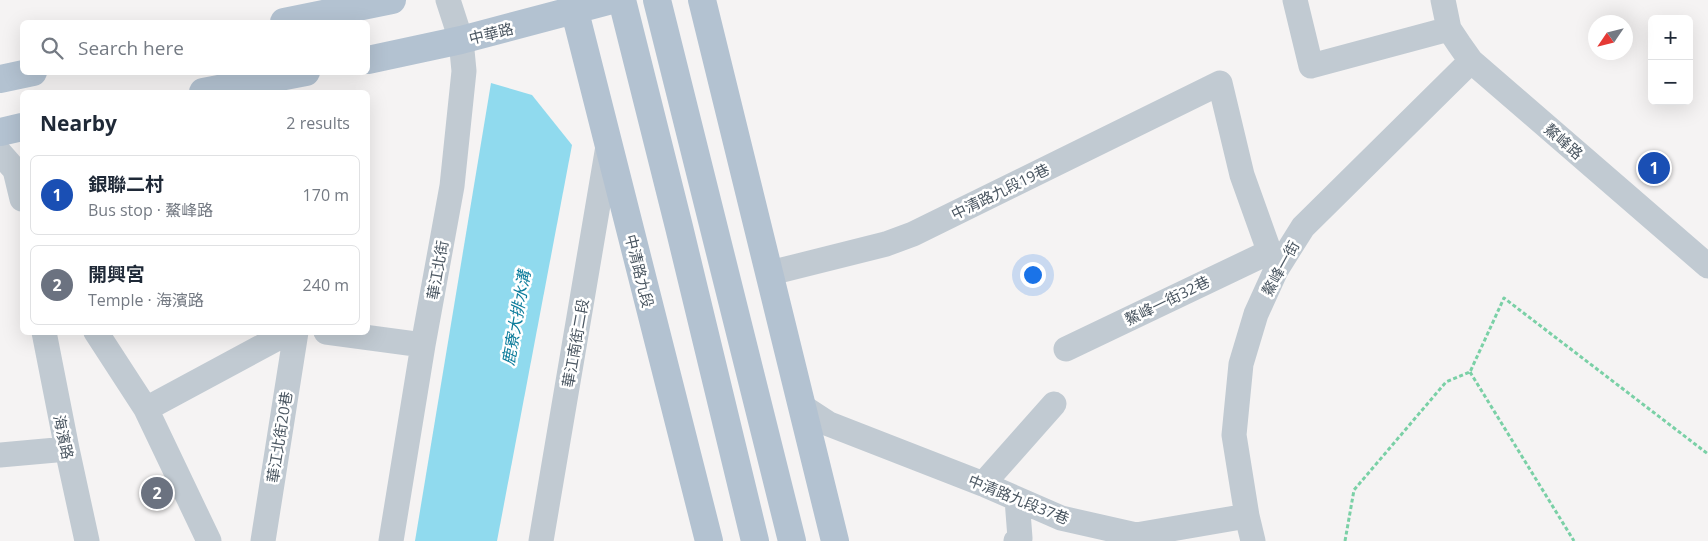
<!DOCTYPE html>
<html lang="en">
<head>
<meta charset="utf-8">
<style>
	body { margin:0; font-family:"Open Sans","Noto Sans TC",sans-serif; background:#f6f6f7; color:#1f2937 }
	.controls { position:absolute; right:15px; top:15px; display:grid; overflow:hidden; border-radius:8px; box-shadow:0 5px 20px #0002 }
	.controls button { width:45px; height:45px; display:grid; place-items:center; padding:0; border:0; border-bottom:1px solid #e0e1e3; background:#fff; color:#1f2937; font:25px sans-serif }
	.compass { position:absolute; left:1588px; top:15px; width:45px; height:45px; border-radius:50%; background:#fff; box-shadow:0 5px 20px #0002; rotate:235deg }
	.you { position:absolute; left:1032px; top:274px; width:18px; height:18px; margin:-12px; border:4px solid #fff; border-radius:50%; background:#1a73e8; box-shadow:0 0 0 8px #1a73e833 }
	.badge { display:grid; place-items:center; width:32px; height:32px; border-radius:50%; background:#b45309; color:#fff; font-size:16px; font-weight:700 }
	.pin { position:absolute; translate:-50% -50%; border:2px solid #fff; box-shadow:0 1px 5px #0006 }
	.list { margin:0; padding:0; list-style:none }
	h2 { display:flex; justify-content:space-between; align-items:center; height:65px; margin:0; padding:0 20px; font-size:21px }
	h2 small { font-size:16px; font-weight:400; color:#747a83 }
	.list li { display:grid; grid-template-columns:32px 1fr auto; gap:15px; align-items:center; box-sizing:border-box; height:80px; margin:0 10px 10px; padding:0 10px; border:1px solid #e0e1e3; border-radius:8px }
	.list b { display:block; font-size:19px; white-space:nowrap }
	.list p { margin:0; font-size:16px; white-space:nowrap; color:#747a83 }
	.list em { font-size:16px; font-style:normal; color:#747a83 }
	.icon { flex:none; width:28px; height:28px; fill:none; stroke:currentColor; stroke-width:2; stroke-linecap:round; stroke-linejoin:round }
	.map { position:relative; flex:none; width:1708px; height:541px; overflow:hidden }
	.search { position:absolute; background:#fff; box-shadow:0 5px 20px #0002; left:20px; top:20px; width:350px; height:55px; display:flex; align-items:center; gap:12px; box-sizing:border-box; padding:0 18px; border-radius:8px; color:#747a83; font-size:19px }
	.panel { position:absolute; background:#fff; box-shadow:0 5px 20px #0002; left:20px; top:90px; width:350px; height:245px; border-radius:8px }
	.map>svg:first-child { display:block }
	.water { fill:#90daee }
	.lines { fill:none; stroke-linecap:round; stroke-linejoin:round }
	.path { stroke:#7ad0a6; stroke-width:3; stroke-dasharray:4 2.5; stroke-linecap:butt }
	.minor { stroke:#c1cad2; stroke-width:25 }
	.major { stroke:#b3c2d1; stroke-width:28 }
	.labels { text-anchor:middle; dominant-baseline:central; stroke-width:5; stroke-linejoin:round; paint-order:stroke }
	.street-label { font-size:15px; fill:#4a5661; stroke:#fff }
	.water-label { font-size:16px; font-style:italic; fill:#0c7c9b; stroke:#fff }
</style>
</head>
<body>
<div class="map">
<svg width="1708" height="541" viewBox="0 0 1708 541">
	<rect width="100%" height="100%" fill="#f5f3f3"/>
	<path class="water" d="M491 83 532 95 572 145 497 541H415Z"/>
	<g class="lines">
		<path class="path" d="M1470 372 1574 541
			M1345 541 1354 490 1446 382 1470 372 1504 298 1708 454"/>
		<path class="minor" d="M1295 0 1311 66 1449 29
			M1443 0 1449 29 1459 44 1471 61 1708 266
			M0 153 15 170 22 199
			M770 273 886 244 913 234 1220 83 1242 175 1276 270
			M44 332 67 449 87 541
			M96 332 146 409 209 541
			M326 332 423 345
			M1066 349 1269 252
			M803 407 829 424 983 484 1061 518 1136 535 1247 516
			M146 409 289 332
			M0 455 67 449
			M983 484 1054 404
			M263 541 296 332
			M391 541 423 345 452 186 464 71 461 40 448 0
			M541 541 608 146
			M1016 541 1020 538 1017 499
			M1253 541 1247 516 1234 435 1241 364 1256 314 1276 270 1303 227 1471 61"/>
		<path class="major" d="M572 0 709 541
			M622 0 679 227 755 541
			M657 0 792 541
			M702 0 835 541
			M284 22 392 0
			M368 60 461 40 612 0
			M0 79 33 72
			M203 92 306 72
			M0 132 22 127"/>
	</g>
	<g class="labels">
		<g class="street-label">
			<text transform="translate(491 33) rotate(-14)">中華路</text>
			<text transform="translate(1564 141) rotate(41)">鰲峰路</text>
			<text transform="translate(1000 191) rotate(-26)">中清路九段19巷</text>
			<text transform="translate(1280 268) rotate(-61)">鰲峰一街</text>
			<text transform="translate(437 270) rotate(-80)">華江北街</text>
			<text transform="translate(640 271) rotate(76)">中清路九段</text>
			<text transform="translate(1167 300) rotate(-26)">鰲峰一街32巷</text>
			<text transform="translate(575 343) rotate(-80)">華江南街二段</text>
			<text transform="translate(64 437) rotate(78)">海濱路</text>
			<text transform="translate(279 437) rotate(-81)">華江北街20巷</text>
			<text transform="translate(1019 499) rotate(22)">中清路九段37巷</text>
		</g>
		<g class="water-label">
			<text transform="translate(516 318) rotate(-80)">鹿寮大排水溝</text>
		</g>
	</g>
</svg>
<div class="controls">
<button>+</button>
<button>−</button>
</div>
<svg class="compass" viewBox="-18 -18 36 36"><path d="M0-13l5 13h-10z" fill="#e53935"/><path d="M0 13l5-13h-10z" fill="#747a83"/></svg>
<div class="you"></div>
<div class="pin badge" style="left:1654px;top:168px;background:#1a4fb4">1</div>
<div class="pin badge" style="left:157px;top:493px;background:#6b7280">2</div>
<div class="search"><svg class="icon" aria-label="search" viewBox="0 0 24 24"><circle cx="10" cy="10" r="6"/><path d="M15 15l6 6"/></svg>Search here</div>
<section class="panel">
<h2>Nearby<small>2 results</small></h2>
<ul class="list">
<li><span class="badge" style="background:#1a4fb4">1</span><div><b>銀聯二村</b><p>Bus stop · 鰲峰路</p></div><em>170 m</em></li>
<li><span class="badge" style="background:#6b7280">2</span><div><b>開興宮</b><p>Temple · 海濱路</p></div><em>240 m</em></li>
</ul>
</section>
</div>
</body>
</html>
